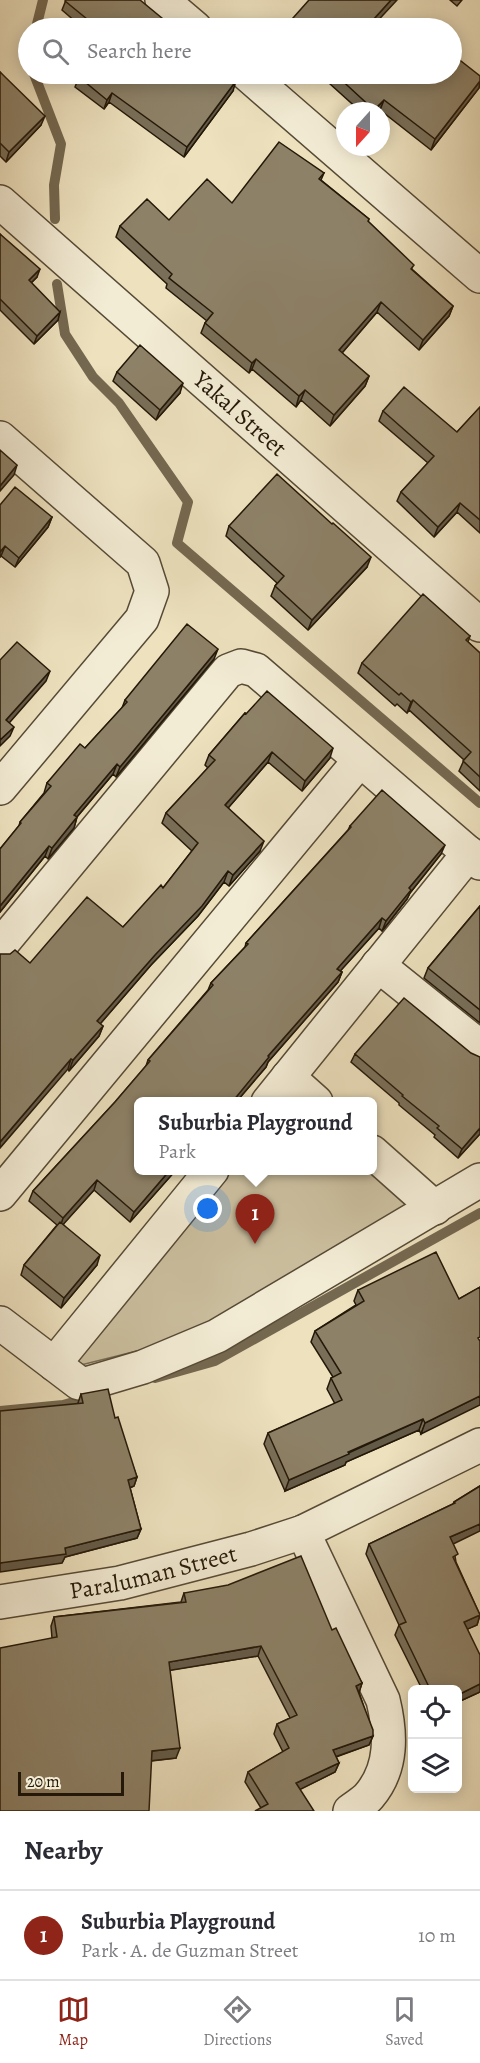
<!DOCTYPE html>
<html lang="en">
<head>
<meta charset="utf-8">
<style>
	body { margin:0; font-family:Alegreya,serif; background:#f2f2f3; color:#2b2b33 }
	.controls { position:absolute; right:18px; bottom:18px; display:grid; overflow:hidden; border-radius:9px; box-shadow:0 3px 15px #0003 }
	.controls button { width:54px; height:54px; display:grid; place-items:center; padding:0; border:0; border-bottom:2px solid #e1e1e2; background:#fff; color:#2b2b33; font:30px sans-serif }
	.compass { position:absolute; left:336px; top:102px; width:54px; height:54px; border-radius:50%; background:#fff; box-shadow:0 3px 15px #0003; rotate:201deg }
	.scale { position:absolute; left:18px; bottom:15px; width:106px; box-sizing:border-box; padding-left:6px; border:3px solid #241808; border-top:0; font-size:16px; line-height:21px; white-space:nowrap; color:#241808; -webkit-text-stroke:4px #f3ecd5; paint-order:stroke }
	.you { position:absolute; left:208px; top:1209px; width:21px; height:21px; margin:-15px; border:4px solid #fff; border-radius:50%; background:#1a73e8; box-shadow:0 0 0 9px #1a73e833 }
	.badge { display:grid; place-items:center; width:39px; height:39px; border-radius:50%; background:#8f2418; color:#fff; font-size:20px; font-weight:700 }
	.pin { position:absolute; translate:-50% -50px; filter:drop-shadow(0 2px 3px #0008) }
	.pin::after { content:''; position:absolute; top:32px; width:21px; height:18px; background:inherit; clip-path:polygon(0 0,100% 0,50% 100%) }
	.popup { position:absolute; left:134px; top:1097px; width:243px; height:78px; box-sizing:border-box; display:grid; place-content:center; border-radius:9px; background:#fff; filter:drop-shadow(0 2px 4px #0005); font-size:20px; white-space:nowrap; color:#7c7c81 }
	.popup b { font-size:22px; color:#2b2b33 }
	.popup::after { content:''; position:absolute; left:50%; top:100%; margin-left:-12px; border:12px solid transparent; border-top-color:#fff }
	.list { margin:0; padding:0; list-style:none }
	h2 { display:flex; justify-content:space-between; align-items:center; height:78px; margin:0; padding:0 24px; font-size:26px }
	h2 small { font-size:20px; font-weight:400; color:#7c7c81 }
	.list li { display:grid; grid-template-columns:39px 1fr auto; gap:18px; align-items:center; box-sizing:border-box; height:90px; padding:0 24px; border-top:2px solid #e1e1e2 }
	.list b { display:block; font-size:22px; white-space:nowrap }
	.list p { margin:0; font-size:20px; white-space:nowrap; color:#7c7c81 }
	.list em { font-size:20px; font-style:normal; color:#7c7c81 }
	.icon { flex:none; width:33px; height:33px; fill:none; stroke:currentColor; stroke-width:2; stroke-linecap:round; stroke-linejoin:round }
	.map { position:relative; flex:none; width:480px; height:1811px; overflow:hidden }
	.search { position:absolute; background:#fff; box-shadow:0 3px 15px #0003; left:18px; right:18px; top:18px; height:66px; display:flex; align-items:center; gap:15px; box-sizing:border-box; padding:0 21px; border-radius:33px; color:#7c7c81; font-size:22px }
	.sheet { height:168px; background:#fff }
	nav { display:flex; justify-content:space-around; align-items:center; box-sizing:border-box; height:84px; border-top:2px solid #e1e1e2; background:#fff; font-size:16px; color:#7c7c81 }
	nav a { display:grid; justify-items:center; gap:3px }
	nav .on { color:#8f2418 }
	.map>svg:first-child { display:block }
	.green { fill:#cbbf9f; stroke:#786c54; stroke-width:1.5 }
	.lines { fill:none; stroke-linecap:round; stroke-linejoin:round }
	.stream { stroke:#746850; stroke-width:10 }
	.minor-casing { stroke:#564a36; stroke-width:36 }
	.minor { stroke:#f3ecd5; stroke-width:33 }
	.wall { fill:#796f59; stroke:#241808; stroke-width:1.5 }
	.shaded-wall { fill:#635a48; stroke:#241808; stroke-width:1.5 }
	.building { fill:#8d8167; stroke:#241808; stroke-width:1.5 }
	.labels { text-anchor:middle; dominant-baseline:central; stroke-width:4.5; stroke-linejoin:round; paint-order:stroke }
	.street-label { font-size:24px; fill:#241808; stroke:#f3ecd5 }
</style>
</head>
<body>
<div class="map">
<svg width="480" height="1811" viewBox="0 0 480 1811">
	<rect width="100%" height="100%" fill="#ede1be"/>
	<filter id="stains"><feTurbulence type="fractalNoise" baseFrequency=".00333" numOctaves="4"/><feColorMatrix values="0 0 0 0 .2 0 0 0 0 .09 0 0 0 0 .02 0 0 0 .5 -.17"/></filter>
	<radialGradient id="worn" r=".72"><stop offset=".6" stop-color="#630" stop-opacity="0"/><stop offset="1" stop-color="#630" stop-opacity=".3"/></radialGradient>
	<path class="green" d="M372 1170 413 1205 291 1277 173 1342 73 1367 221 1171Z"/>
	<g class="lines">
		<path class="stream" d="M36 28 43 0
			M28 58V61
			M34 74 61 144 54 185 55 219
			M57 284 65 334 93 377 119 403 188 502 177 543 480 803
			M155 1378 215 1361 480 1213
			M0 1411 63 1405 91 1397"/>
		<defs>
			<g id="minor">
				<path d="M162 0 195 28"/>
				<path d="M247 74 480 276"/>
				<path id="s1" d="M0 202 480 625"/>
				<path d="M0 438 143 563 152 591 142 619 0 788"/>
				<path d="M0 946 228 671 241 666 256 670 480 863"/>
				<path d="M378 965 480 1047"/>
				<path d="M288 1077 316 1102"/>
				<path d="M268 1102 469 853"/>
				<path d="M372 1152 435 1208"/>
				<path d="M0 1194 360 760"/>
				<path d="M0 1323 79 1383 86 1384 143 1367 217 1336 480 1180"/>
				<path d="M54 1364 212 1170"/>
				<path d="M303 1532 383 1700C391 1733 393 1768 369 1796 364 1802 356 1806 350 1811"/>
				<path id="s2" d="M0 1602 120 1583 251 1549 303 1532 480 1445"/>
			</g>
		</defs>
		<use href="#minor" class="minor-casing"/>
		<use href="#minor" class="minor"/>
	</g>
	<path class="wall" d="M66 0 174 28H83L62 10Z
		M450 0H462L457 6Z
		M0 72 41 125 6 162 0 156Z
		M319 74H452L480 76V85L479 88 431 150 380 110 379 111H360Z
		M79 77 233 91 184 157 109 102 104 109 75 87Z
		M324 173 321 180 369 219 368 222 413 270 453 306 449 316 419 350 377 312 342 353 369 376 365 386 330 426 301 400 296 407 252 369 249 373 201 333 205 323 207 321 166 288 167 284 116 237 120 226 169 220 232 203Z
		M0 234 37 277 31 283 58 320 34 344 0 310Z
		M117 372 180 393 156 420 113 381Z
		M480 407V533L457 512 434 537 397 501 401 492 428 463 379 421 383 411 457 432Z
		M0 505 52 517 48 527 15 567 1 556 0 557Z
		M229 526 367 567 308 630 271 596 275 586 277 583 226 536Z
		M470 636 468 642 480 653V791L459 771 464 760 409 710 407 713 397 704 395 706 358 673 362 663Z
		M214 659 116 777 113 774 77 817 74 828 48 859 45 856 0 912V849L19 826 20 822 44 793 47 783 85 748 122 708 125 700Z
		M245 713 330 758 302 791 268 762 228 808 260 851 229 886 224 882 198 916 151 965 100 1024 103 1026 99 1036 69 1071 68 1069 30 963 123 927 163 888 192 851 162 823 166 813 208 768 205 765 209 755Z
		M350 826 441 854 410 893 407 899 382 931 379 928 340 971 342 972 338 982 268 1062 266 1067 237 1101H138L176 1170 130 1222 94 1190 63 1224 97 1265 61 1308 21 1275 24 1265 57 1225 29 1201 33 1191 115 1102 146 1066 148 1060 208 990 211 983 245 947 246 943 348 830Z
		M480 906V1023L424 978 428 968Z
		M355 1054 480 1134 458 1158 434 1137 435 1135 399 1105V1103L351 1062Z
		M480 1287 421 1434 419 1430 346 1462 345 1465 285 1491 264 1444 268 1433 335 1404 327 1389 331 1378 333 1377 311 1342 315 1331 356 1305 354 1301 358 1290 459 1299Z
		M81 1394 115 1418 137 1477 134 1486 130 1488 141 1529 137 1538 65 1557 62 1563 78 1403Z
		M480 1486 453 1544 456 1562 480 1615 477 1625 467 1629 480 1692 458 1702V1689H422L395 1635 399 1625 366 1554 369 1544 453 1504 454 1502Z
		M184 1593 332 1630 362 1683 359 1692 373 1736 369 1745 336 1757 339 1763 335 1772 261 1808 245 1782 248 1772 283 1752 274 1734 277 1724 290 1718 258 1656 170 1670 176 1758 152 1761 52 1638 51 1626 54 1617 181 1602Z"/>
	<path class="shaded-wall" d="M391 0H397L371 28 373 20Z
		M236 81 233 91 184 157 187 147Z
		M480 81 479 88 431 150 435 139Z
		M112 93 109 102 104 109 107 100Z
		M384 100 380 110 379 111H374Z
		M45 116 41 125 6 162 9 152Z
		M40 269 37 277 26 288 29 280Z
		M381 302 377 312 336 360 339 350Z
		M453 306 449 316 419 350 423 340Z
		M60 312 58 320 34 344 37 336Z
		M256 359 252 369 249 373 252 363Z
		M369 376 365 386 330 426 334 415Z
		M183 383 180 393 156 420 160 410Z
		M305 390 301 400 296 407 299 396Z
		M17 465 14 475 0 491V486Z
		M460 503 457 512 434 537 438 527Z
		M52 517 48 527 15 567 19 558Z
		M5 546 1 556 0 557V552Z
		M371 557 367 567 308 630 312 620Z
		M218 649 214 659 116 777 120 767Z
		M50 671 46 681 3 730 6 720Z
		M413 700 409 710 407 713 411 702Z
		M14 727 10 736 0 746V740Z
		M333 748 330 758 302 791 305 781Z
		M272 752 268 762 222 815 225 805Z
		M117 764 113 774 70 825 74 815Z
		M77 817 74 828 48 859 52 848Z
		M264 841 260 851 229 886 233 875Z
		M445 845 441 854 410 893 407 899 382 931 386 921 409 888Z
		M49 846 45 856 0 912V906Z
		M228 871 224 882 198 916 151 965 94 1031 97 1021Z
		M382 918 379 928 334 978 337 969Z
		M342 972 338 982 268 1062 266 1067 237 1101H233L268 1056Z
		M103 1026 99 1036 69 1071 73 1060Z
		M71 1059 68 1069 0 1148V1142Z
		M480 1128V1134L458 1158 462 1149Z
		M170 1170H176L130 1222 134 1212Z
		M97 1180 94 1190 60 1228 63 1218Z
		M100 1255 97 1265 61 1308 64 1298Z
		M480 1396V1405L421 1434 425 1423Z
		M423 1419 419 1430 346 1462 345 1465 285 1491 289 1480Z
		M137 1477 134 1486 124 1490 128 1480Z
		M480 1524V1531L447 1547 450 1537Z
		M141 1529 137 1538 65 1557 62 1563 0 1572V1563L65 1548Z
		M480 1615 477 1625 461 1632 464 1622Z
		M261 1646 258 1656 166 1671 169 1662Z
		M362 1683 359 1693 356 1686Z
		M480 1684V1692L458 1702V1695Z
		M373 1736 369 1745 329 1759 333 1750Z
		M180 1748 176 1758 149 1761 152 1751Z
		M339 1763 335 1772 293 1793 296 1783Z"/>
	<path class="building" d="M66 0H140L174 28H98L65 1Z
		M309 0H391L373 20 383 28H286L285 27Z
		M452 54 480 76V81L435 139 384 100 374 110 335 74H452Z
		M0 72 45 116 9 152 0 143Z
		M81 74H225L236 81 187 147 112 93 107 100 79 77Z
		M279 142 324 173 319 179 369 219 368 221 414 265 411 269 453 306 423 340 381 302 339 350 369 376 334 415 305 390 299 396 256 359 252 363 205 323 213 313 169 278 172 274 120 226 147 199 169 220 207 179 232 203Z
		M0 234 40 269 29 280 60 312 37 336 0 299Z
		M140 345 183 383 160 410 117 372Z
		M404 387 457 432 480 407V520L460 503 438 527 401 492 434 456 383 411Z
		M0 450 17 465 0 486Z
		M277 474 332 524 333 523 371 557 312 620 275 586 284 576 229 526Z
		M15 487 52 517 19 558 5 546 0 552V505Z
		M423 594 470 636 466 640 480 653V777L463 761 471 752 413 700 411 702 401 693 399 695 362 663Z
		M187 624 218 649 120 767 117 764 74 815 77 817 52 848 49 846 0 906V849L21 823 20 822 51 786 47 783 80 744 85 748 127 702 125 700Z
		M17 642 50 671 6 720 14 727 0 740V660Z
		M267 691 333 748 305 781 272 752 225 805 264 841 233 875 228 871 202 906 155 955 97 1021 103 1026 73 1060 71 1059 0 1142V954H10L15 950 30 963 87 897 123 927 161 885 163 888 198 843 166 813 215 760 209 755 245 713 246 714Z
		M382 790 445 845 409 888 411 890 386 921 382 918 337 969 342 972 268 1056 269 1057 233 1101H138V1170H170L134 1212 97 1180 63 1218 33 1191 115 1102 150 1061 148 1060 213 985 211 983 248 944 246 943 351 827 350 826Z
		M480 906V1010L428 968Z
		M404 998 471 1053 480 1057V1128L462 1149 437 1128 439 1126 402 1096 403 1095 355 1054Z
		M60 1222 100 1255 64 1298 24 1265Z
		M436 1252 459 1299 480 1287V1337L478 1338 480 1341V1396L425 1423 423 1419 348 1452 349 1454 289 1480 268 1433 342 1400 331 1378 341 1373 315 1331 364 1301 358 1290Z
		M108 1389 115 1418 118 1417 137 1477 128 1480 141 1529 65 1548 66 1554 0 1563V1411L83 1403 81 1394Z
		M480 1486V1524L450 1537 458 1554 453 1557 480 1615 464 1622 480 1655V1684L458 1695V1689H430L399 1625 406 1622 369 1544 455 1503 454 1502Z
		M301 1556 332 1630 336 1628 362 1683 356 1686 373 1730V1736L333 1750 339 1763 296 1783 314 1811H255L268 1804 248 1772 289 1748 277 1724 297 1715 261 1646 169 1662 180 1748 152 1751 149 1811H0V1648L57 1637 54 1617 186 1602 184 1593 228 1585Z"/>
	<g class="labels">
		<g class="street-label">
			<text stroke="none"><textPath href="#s1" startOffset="320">Yakal Street</textPath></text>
			<text stroke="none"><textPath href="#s2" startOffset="156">Paraluman Street</textPath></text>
		</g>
	</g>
	<rect width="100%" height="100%" filter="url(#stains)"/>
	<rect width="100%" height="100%" fill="url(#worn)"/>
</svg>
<div class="controls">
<button><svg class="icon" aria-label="locate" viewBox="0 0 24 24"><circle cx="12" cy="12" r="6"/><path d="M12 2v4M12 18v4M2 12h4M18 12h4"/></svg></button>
<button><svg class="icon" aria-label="layers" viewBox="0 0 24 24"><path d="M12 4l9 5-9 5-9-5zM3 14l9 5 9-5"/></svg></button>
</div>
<svg class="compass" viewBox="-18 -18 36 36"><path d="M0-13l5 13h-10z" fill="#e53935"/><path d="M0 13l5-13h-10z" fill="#7c7c81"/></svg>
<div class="scale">20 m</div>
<div class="you"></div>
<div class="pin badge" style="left:255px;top:1244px">1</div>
<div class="popup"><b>Suburbia Playground</b>Park</div>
<div class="search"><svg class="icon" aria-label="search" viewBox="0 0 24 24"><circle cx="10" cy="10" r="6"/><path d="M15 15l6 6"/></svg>Search here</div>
</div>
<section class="sheet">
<h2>Nearby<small></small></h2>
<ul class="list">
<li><span class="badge">1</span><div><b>Suburbia Playground</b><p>Park · A. de Guzman Street</p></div><em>10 m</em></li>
</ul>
</section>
<nav>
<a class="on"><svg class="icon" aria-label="map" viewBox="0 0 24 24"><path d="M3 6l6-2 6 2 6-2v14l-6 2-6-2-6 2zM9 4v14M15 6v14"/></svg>Map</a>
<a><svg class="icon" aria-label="directions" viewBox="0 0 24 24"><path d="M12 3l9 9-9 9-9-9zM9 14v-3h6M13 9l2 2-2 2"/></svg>Directions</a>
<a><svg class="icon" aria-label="saved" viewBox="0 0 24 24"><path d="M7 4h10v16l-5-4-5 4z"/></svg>Saved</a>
</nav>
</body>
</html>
